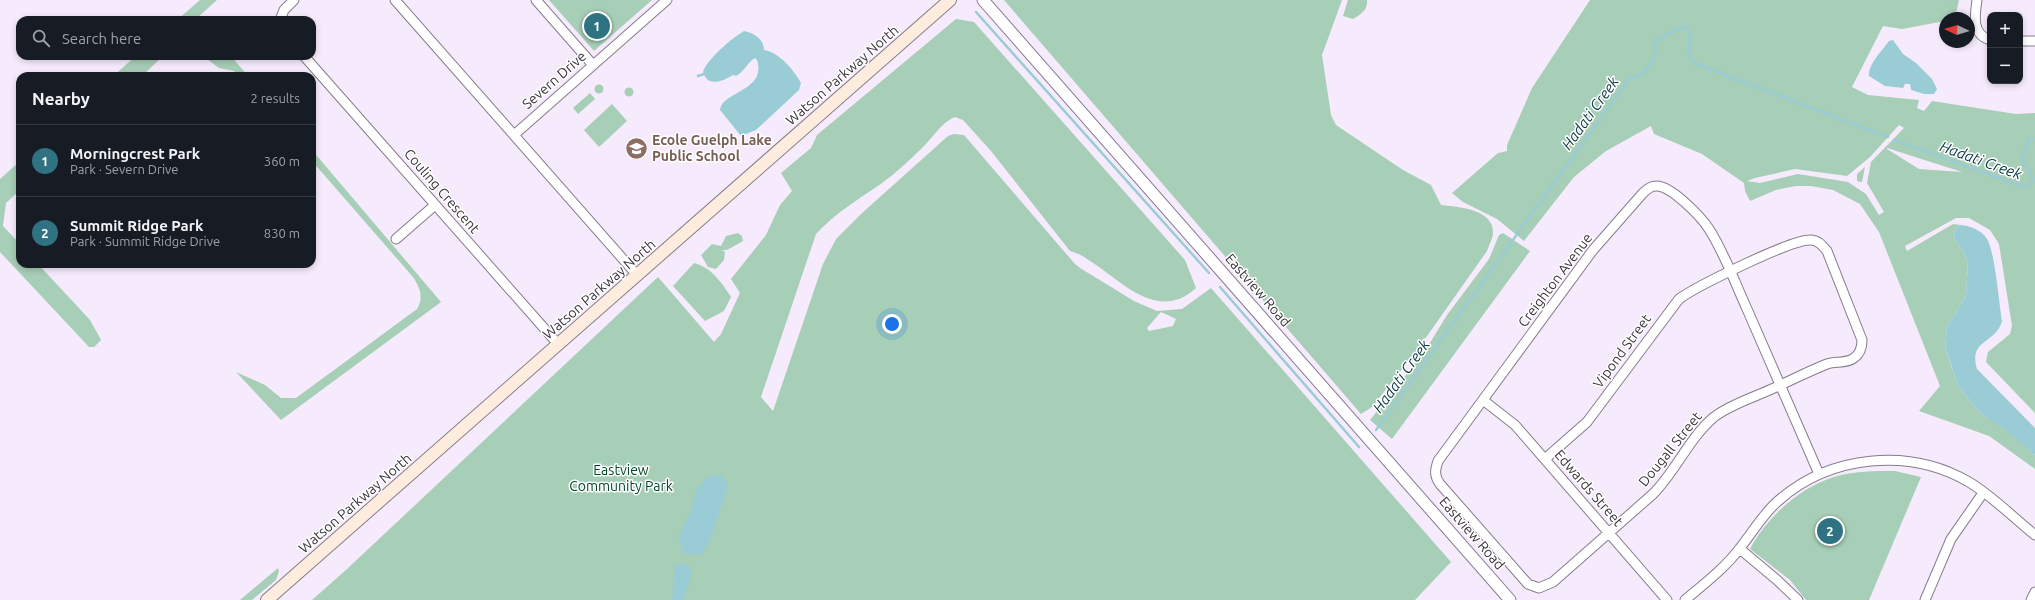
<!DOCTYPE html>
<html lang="en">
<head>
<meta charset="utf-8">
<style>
	body { margin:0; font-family:Ubuntu,sans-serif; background:#242831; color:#f1f3f6 }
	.controls { position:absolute; right:12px; top:12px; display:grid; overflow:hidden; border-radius:8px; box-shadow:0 2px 6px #0003 }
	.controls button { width:36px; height:36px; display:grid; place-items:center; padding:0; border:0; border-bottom:1px solid #363941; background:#171b24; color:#f1f3f6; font:20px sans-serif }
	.compass { position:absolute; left:1939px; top:12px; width:36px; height:36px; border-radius:50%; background:#171b24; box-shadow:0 2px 6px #0003; rotate:274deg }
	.you { position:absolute; left:892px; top:324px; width:14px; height:14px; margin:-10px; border:3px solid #fff; border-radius:50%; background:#1a73e8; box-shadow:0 0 0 6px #1a73e833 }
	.badge { display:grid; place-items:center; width:26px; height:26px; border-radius:50%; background:#2f7383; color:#fff; font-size:13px; font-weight:700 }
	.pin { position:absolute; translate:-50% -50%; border:2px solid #fff; box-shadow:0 1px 4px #0006 }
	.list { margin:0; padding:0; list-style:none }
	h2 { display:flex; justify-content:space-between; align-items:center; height:52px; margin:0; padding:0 16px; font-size:17px }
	h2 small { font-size:13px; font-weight:400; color:#9ea1a6 }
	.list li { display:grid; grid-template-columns:26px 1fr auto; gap:12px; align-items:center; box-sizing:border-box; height:72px; padding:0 16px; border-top:1px solid #363941 }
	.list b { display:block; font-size:15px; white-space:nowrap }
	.list p { margin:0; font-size:13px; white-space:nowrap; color:#9ea1a6 }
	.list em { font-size:13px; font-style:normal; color:#9ea1a6 }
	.icon { flex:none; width:22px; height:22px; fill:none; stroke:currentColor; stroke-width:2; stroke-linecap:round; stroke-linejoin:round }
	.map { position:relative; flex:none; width:2035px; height:600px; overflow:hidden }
	.search { position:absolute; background:#171b24; box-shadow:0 2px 6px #0003; left:16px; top:16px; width:300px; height:44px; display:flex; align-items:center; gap:10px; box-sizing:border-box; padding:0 14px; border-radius:12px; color:#9ea1a6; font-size:15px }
	.panel { position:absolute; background:#171b24; box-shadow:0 2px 6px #0003; left:16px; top:72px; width:300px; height:196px; border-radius:12px }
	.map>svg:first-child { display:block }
	.green { fill:#a7ceb6; fill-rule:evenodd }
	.water { fill:#9accd6 }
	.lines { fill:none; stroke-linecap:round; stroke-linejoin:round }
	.stream { stroke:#9accd6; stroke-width:2.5 }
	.minor-casing { stroke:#867c8b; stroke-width:11 }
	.tertiary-casing { stroke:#867c8b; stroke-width:13 }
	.secondary-casing { stroke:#867c8b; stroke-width:14 }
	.minor { stroke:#fff; stroke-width:9 }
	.tertiary { stroke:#fff; stroke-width:11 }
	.secondary { stroke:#feedde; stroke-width:12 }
	.labels { text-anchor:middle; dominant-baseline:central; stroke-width:3; stroke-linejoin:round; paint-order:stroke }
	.street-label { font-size:14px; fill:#39343b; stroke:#fff }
	.education-label { font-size:14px; font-weight:bold; fill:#785e54; stroke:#fff; text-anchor:start }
	.park-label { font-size:14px; fill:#004728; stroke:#fff }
	.water-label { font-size:15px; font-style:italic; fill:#083941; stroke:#fff }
</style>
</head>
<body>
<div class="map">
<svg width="2035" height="600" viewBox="0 0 2035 600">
	<rect width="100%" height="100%" fill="#f6ebfc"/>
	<path class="green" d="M200 0H217L198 17 200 20H177Z
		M549 0H652L594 51Z
		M1004 0H1342L1322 55 1331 115 1336 125 1403 170 1431 185 1441 205C1458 207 1494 209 1493 233 1493 238 1489 245 1487 251L1420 346 1372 407 1361 414Z
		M1348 0H1367C1368 10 1360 15 1353 19L1343 16Z
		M1590 0H1959L1955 18H1945V21L1902 29 1883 26 1852 87 1868 95 1919 100 1917 108 1924 111 1932 101 2016 114 2035 113V413L1986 362 1988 352 2010 334 2012 326 1999 244 1990 230 1969 218H1956L1905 246 1907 251 1953 224 1961 225 1957 227 1953 238 1962 249 1968 262 1966 296 1947 327 1945 337 1946 351 1958 386 1981 414 2004 428 2035 455V469L1989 436 1919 411 1940 386 1879 232 1860 204 1833 190 1811 186H1796L1776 190 1750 201 1745 191 1744 183 1702 154 1654 134 1651 126 1606 151 1574 177 1524 241 1497 219 1463 202 1452 193 1498 153 1507 151V145L1532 88ZM1899 125 1904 128 1871 162 1867 183 1884 212 1879 215 1866 194 1848 182 1798 174 1760 183 1747 181 1755 178 1795 169 1847 176 1870 157ZM1887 149V148L1962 172 1919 169Z
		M956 19 974 22 1185 260 1196 288C1157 324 1120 279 1087 259 1082 255 1076 253 1070 251L991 151 963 120 955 117C942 122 934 136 924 146 911 159 897 172 882 183 859 199 835 213 816 234L761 397 773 411 823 264 836 239 861 214 948 136 954 134 964 135 1075 264 1080 268 1134 301 1157 311 1182 309 1211 288 1451 562 1415 600H312L347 569 658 277 714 342 721 334 740 293 731 279 766 235 780 205 792 191 781 173 811 148 817 135ZM1161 312 1176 319 1173 326 1149 331 1147 328Z
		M136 56H163L142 76H113Z
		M203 56H231L248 76H238L234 71 219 68Z
		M594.5 89a4.5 4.5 0 1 1 9 0a4.5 4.5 0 1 1-9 0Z
		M624.5 92a4.5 4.5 0 1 1 9 0a4.5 4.5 0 1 1-9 0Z
		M590 93 595 99 578 114 573 108Z
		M612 104 627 121 599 147 584 130Z
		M312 150 441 302 281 420 236 372 265 385 281 398H296L417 309C424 297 420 288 413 277L312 161Z
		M20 161V190L6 203 3 226 20 244V264H38L90 320 101 340 94 347H89L0 252V179Z
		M1865 167 1862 182 1857 181V174Z
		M738 233 742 236 743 241 727 250H722L725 252 724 260 716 269 708 267 701 255 712 244 721 246 726 236Z
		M1503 233 1530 251 1392 439 1370 420 1425 351 1447 315 1489 259 1499 235Z
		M694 263C711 267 722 283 731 297L724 311 705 321 673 286Z
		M1895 471 1921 477 1869 600H1806L1790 580 1750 549C1766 518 1800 487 1834 477 1853 471 1875 471 1895 471Z
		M278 568 279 571 276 580 252 600H240Z"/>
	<path class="water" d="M744 31C754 33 764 39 764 50 779 52 794 70 801 83L799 90 756 130 741 136 720 110C722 91 767 91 757 60L755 58C747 63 744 72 736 76L733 75C723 81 708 88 703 72 707 59 732 38 744 31Z
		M1893 40 1903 54 1916 63 1932 79 1937 89 1934 94H1924L1911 90 1910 84H1905L1903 88 1885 86 1869 76C1868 64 1882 51 1889 41Z
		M1961 225C1970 226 1982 230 1987 239 1995 252 1999 303 2002 321 1996 344 1968 339 1977 369L2035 428V455L2004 429 1981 414 1958 386 1946 350 1945 337 1947 327 1966 296 1968 262 1962 249 1953 238 1957 227Z
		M722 475 728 486 709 543 701 555 683 553 679 538 682 527 689 516 697 488 709 476Z
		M684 563 692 569 684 600H672L675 565Z"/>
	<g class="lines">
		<path class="stream" d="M976 12 1209 273
			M698 76 704 74
			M1894 140 2024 187 2033 181 2030 172 2022 160 2029 139H2035
			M1220 287 1359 447
			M1376 430 1629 79 1644 73 1654 59 1656 40 1685 26 1690 32 1689 54 1694 63 1888 137"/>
		<defs>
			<path id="minor" d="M395 0 637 275
				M536 0 593 65
				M1977 0C1975 15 1971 34 1990 40
				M280 20 284 10 294 0
				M2020 41H2035
				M304 56 558 344
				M514 135 667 0
				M396 239 435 205
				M1483 400 1515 425 1667 600
				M1545 459 1587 422 1679 299C1697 286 1790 240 1810 240 1818 240 1822 245 1827 251L1862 340C1862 347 1860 354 1854 358 1846 364 1836 361 1827 364 1809 371 1792 380 1774 388 1755 397 1731 404 1714 417 1689 438 1676 471 1653 494L1553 582 1539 588 1528 584 1440 484C1434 476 1435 470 1438 461L1593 250 1643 193C1647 189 1651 186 1656 186 1671 185 1702 218 1709 229 1725 254 1735 283 1747 309 1771 364 1795 419 1819 474
				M1740 549 1777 580 1798 600
				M1685 600C1704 584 1725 568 1740 548 1753 532 1762 515 1778 501 1830 455 1909 447 1969 482 1991 495 2015 519 2035 535
				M1925 600 1951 539 1983 493
				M2031 600 2035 592"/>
			<path id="tertiary" d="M983 0 1510 600"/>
			<path id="secondary" d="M267 600 950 0"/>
		</defs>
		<use href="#minor" class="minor-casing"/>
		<use href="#tertiary" class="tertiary-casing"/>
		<use href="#secondary" class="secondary-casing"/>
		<use href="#minor" class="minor"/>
		<use href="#tertiary" class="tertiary"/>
		<use href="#secondary" class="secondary"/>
	</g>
	<defs>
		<symbol id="school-disc" viewBox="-11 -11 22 22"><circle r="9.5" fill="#8d6e63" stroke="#fff"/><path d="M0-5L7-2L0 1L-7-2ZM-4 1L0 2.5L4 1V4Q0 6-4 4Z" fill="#fff"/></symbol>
	</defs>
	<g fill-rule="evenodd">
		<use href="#school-disc" x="624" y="136" width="25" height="25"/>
	</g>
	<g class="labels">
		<g class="street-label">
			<text transform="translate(842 75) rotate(-41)">Watson Parkway North</text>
			<text transform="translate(554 80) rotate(-41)">Severn Drive</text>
			<text transform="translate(442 191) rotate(49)">Couling Crescent</text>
			<text transform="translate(1555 280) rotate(-53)">Creighton Avenue</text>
			<text transform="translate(599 289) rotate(-41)">Watson Parkway North</text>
			<text transform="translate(1258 290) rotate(49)">Eastview Road</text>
			<text transform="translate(1622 351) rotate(-54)">Vipond Street</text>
			<text transform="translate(1670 449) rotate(-51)">Dougall Street</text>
			<text transform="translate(1589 488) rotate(49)">Edwards Street</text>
			<text transform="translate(355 503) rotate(-41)">Watson Parkway North</text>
			<text transform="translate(1472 533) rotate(49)">Eastview Road</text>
		</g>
		<g class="education-label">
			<text x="652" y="140">Ecole Guelph Lake<tspan x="652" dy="16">Public School</tspan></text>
		</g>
		<g class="park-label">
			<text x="621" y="470">Eastview<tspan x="621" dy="16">Community Park</tspan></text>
		</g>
		<g class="water-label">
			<text transform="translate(1590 113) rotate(-54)">Hadati Creek</text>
			<text transform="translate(1981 160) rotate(20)">Hadati Creek</text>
			<text transform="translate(1401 376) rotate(-54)">Hadati Creek</text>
		</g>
	</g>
</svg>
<div class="controls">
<button>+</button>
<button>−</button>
</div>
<svg class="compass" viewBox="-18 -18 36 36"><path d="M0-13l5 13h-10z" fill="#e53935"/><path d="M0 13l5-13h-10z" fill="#9ea1a6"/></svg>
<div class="you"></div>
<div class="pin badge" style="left:597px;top:26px">1</div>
<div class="pin badge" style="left:1830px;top:531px">2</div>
<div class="search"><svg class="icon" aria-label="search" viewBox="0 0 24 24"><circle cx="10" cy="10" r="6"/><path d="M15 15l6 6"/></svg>Search here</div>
<section class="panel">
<h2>Nearby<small>2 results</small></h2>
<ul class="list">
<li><span class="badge">1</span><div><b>Morningcrest Park</b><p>Park · Severn Drive</p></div><em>360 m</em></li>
<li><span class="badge">2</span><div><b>Summit Ridge Park</b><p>Park · Summit Ridge Drive</p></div><em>830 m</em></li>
</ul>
</section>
</div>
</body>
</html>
